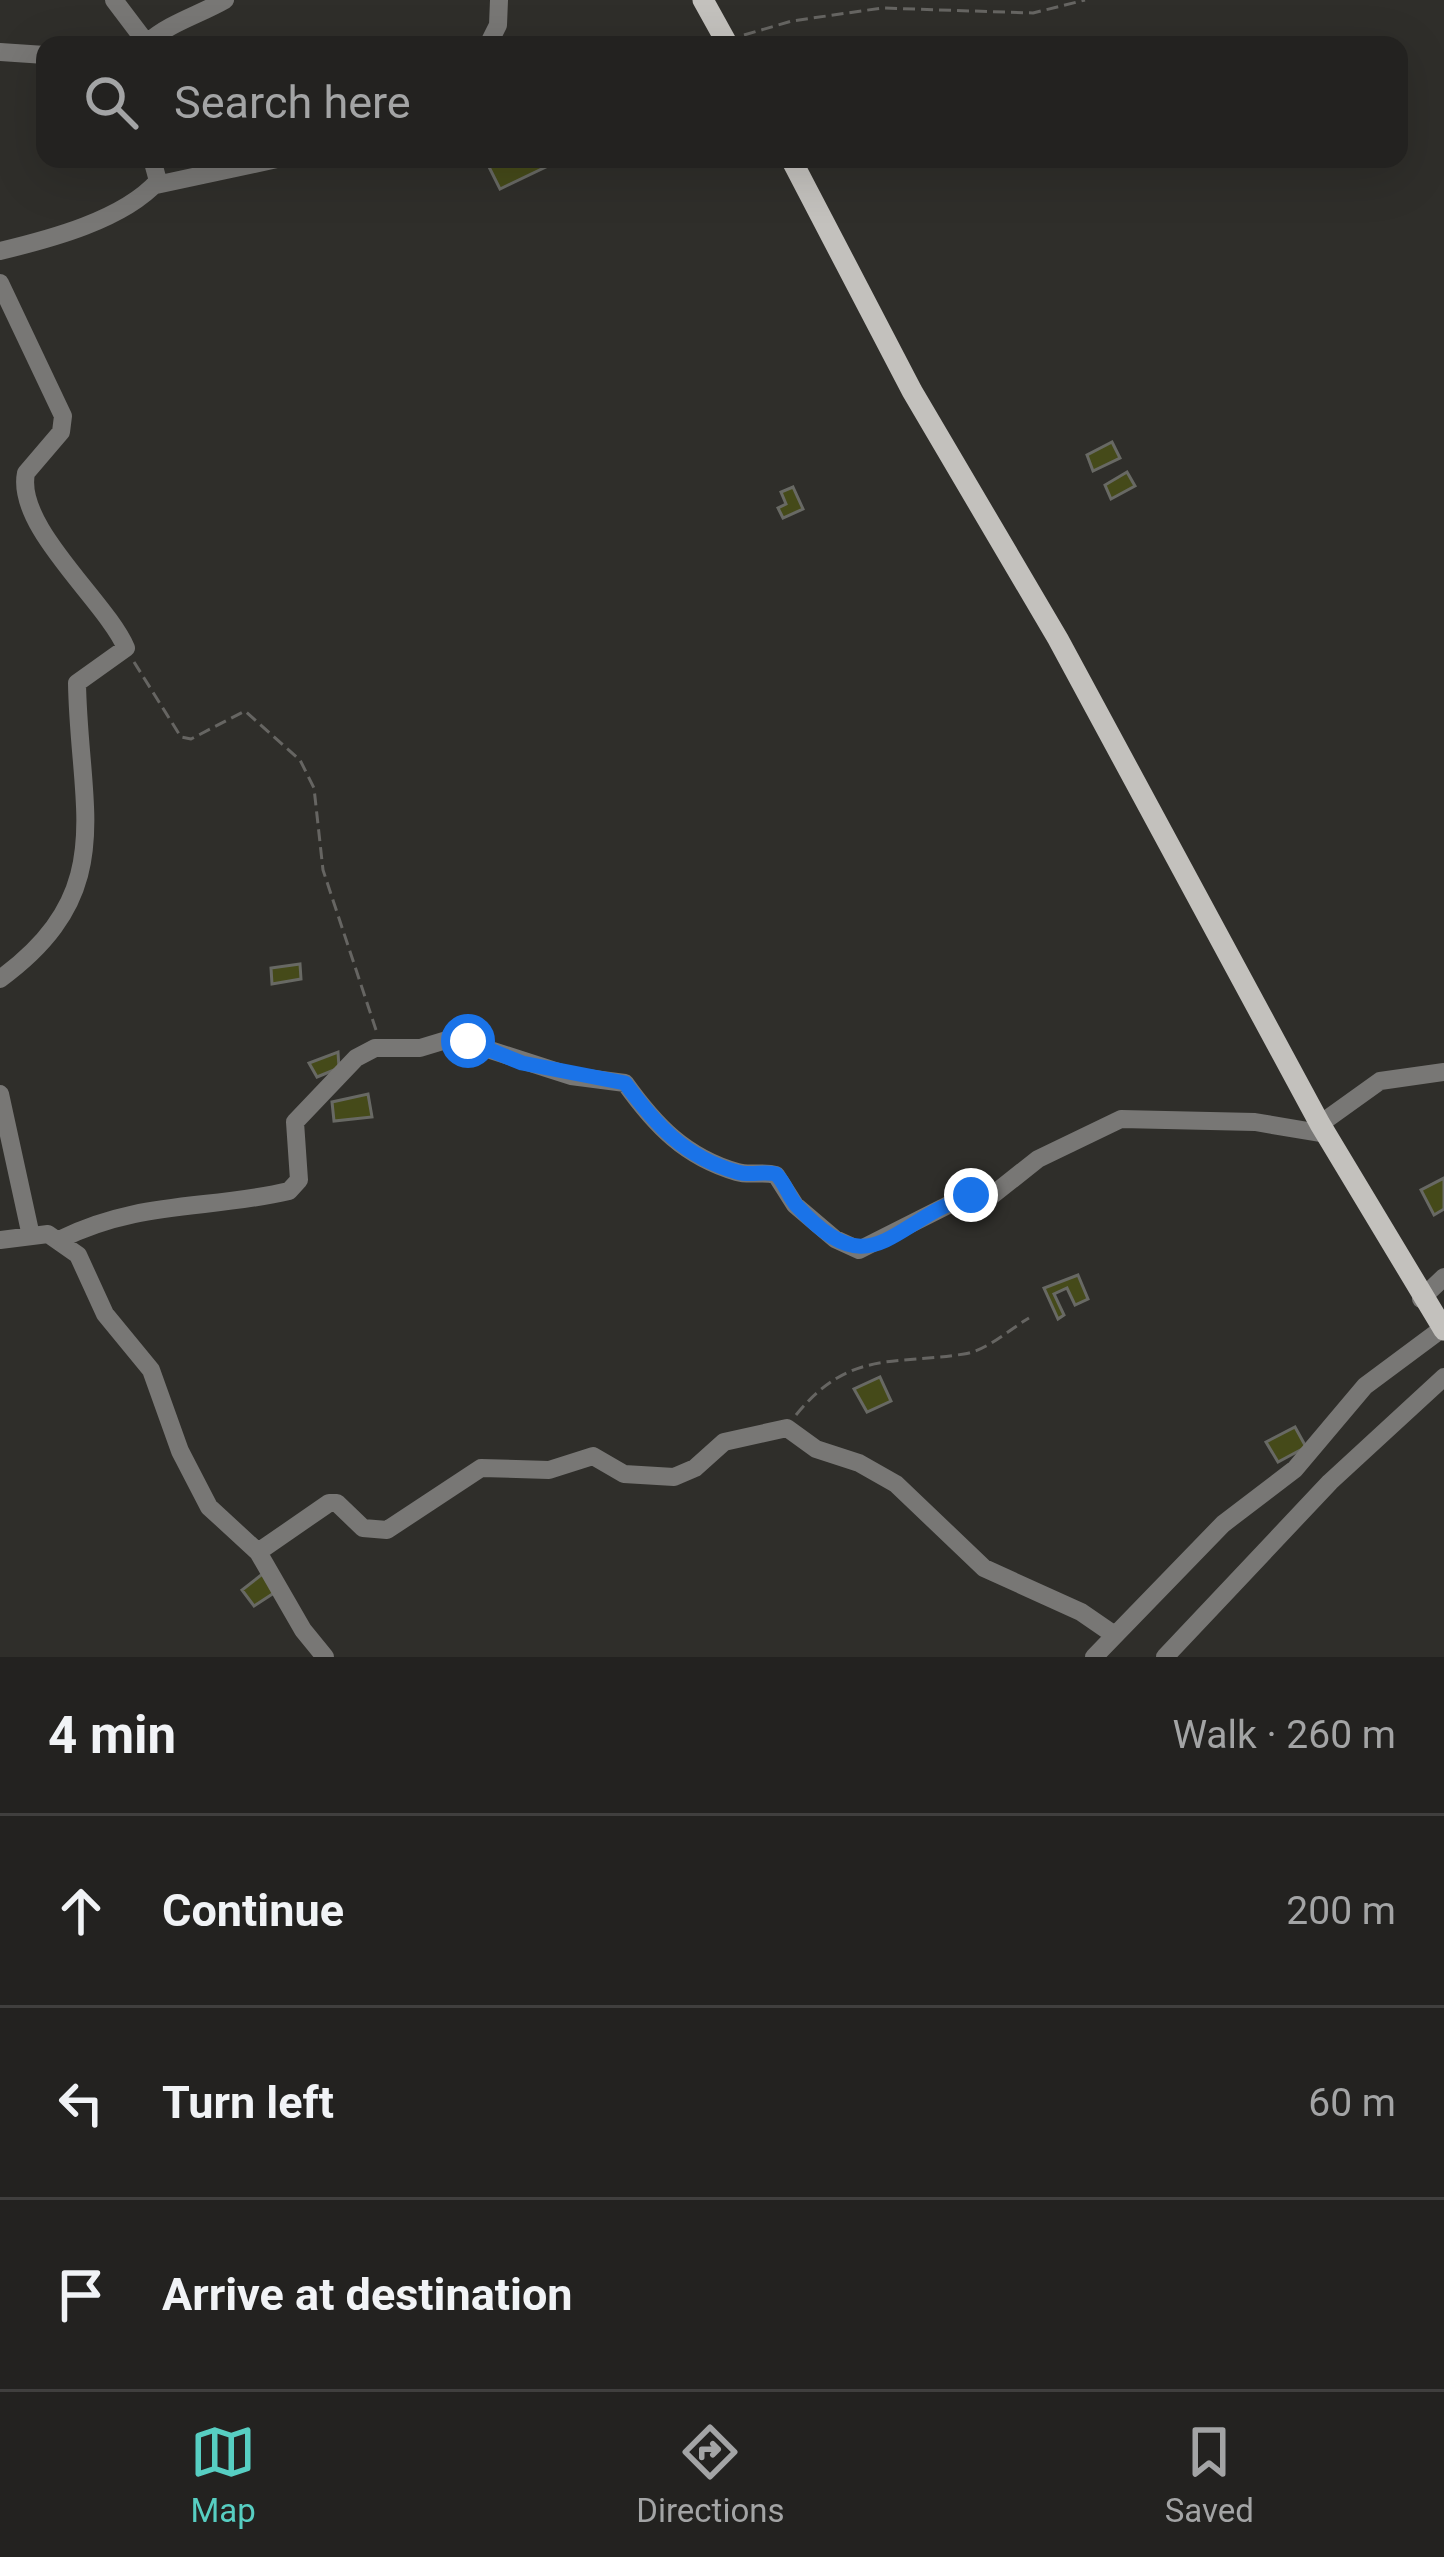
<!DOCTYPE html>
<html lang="en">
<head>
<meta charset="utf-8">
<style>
	body { margin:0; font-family:Roboto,sans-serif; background:#2f2f2d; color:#f1f3f6 }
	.stop { position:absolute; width:36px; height:36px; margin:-27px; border:9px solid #1a73e8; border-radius:50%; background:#fff }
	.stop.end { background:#1a73e8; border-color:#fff; box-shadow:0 3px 12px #0008 }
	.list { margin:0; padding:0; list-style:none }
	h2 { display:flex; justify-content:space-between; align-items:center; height:156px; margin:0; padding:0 48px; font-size:51px }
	h2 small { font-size:39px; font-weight:400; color:#a3a4a5 }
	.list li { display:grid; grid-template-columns:78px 1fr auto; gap:36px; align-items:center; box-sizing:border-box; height:192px; padding:0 48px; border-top:3px solid #403f3e }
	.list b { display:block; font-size:45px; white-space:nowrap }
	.list em { font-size:39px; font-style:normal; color:#a3a4a5 }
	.icon { flex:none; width:66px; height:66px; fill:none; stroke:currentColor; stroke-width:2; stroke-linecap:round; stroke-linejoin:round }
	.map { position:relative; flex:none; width:1444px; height:1657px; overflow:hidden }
	.search { position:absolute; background:#232220; box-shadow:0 12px 48px #0002; left:36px; right:36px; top:36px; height:132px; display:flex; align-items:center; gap:30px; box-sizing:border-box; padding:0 42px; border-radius:24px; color:#a3a4a5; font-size:45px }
	.sheet { height:732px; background:#232220 }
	nav { display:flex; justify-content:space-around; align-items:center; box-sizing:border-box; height:168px; border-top:3px solid #403f3e; background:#232220; font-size:33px; color:#a3a4a5 }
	nav a { display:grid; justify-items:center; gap:6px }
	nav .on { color:#57cec2 }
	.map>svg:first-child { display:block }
	.building { fill:#454a19; stroke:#686964; stroke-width:3 }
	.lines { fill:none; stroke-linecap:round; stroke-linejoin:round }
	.path { stroke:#666562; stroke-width:3; stroke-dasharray:12 6; stroke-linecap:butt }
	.minor { stroke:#787775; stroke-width:18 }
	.major { stroke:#c3c1bd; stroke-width:21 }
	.route { stroke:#1a73e8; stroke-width:15 }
</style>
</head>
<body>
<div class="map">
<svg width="1444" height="1657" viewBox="0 0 1444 1657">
	<rect width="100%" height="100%" fill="#2f2e2a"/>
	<path class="building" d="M485 159H510L514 165 520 159H550L552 164 500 189Z
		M1112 442 1120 458 1093 471 1087 455Z
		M1127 472 1135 486 1111 499 1105 485Z
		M793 487 803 509 783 518 778 508 786 504 781 492Z
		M300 964 301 979 272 984 271 968Z
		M338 1052 339 1068 317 1077 309 1063Z
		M368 1094 372 1117 334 1121 332 1102Z
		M1444 1178V1209L1434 1215 1421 1190Z
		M1078 1275 1088 1299 1075 1305 1067 1288 1054 1294 1064 1315 1058 1319 1044 1288Z
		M880 1377 891 1401 867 1412 854 1389Z
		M1295 1427 1306 1447 1278 1462 1266 1442Z
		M265 1572 277 1591 254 1606 242 1590Z"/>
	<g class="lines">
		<path class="path" d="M744 35 792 21 882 8 1033 13 1085 0
			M134 662 181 737 191 739 245 711 300 760 314 788 323 870 376 1030
			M796 1415C849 1350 892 1365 964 1354 986 1351 1010 1329 1029 1318"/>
		<path class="minor" d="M114 0 148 45
			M147 43C169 23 199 15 225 0
			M488 45 498 25 499 0
			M0 52 45 55
			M156 185 277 159
			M0 251C50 239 123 220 158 181L152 159
			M0 283 63 416 61 432 26 473C15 527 106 601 126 648L77 683C79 810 120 891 0 979
			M0 1094 31 1236
			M1320 1124 1380 1081 1444 1072
			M61 1239C140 1200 208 1210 289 1191L299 1180 295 1122 356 1058 375 1048H420L453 1038 571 1076 625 1083C655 1125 685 1157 737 1172 750 1176 763 1171 776 1175L795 1205 835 1239 859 1250 966 1196 990 1197 1038 1159 1121 1119 1255 1122 1326 1134
			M0 1240 48 1234 78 1255 105 1314 151 1370 180 1451 209 1507 258 1552 303 1630 325 1657
			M1421 1299 1444 1277
			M258 1552 329 1503H337L363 1528 387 1530 481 1468 549 1470 593 1456 624 1474 674 1477 695 1468 724 1442 787 1428 816 1449 859 1463 896 1484 984 1568 1081 1612 1113 1634
			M1094 1657 1223 1524 1295 1469 1365 1386 1443 1328
			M1165 1657 1330 1482 1444 1377"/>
		<path class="major" d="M703 0 728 45
			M791 159 912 391 1058 639 1320 1124 1444 1330"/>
	</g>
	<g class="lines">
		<path class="route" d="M468 1041 522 1063 625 1083C656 1125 684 1157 737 1172 750 1176 763 1171 776 1174 786 1184 788 1196 797 1206 873 1289 890 1222 971 1195"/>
	</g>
</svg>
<div class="stop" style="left:468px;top:1041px"></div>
<div class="stop end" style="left:971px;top:1195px"></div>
<div class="search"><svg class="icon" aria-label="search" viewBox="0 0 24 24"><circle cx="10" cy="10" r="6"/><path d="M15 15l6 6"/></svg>Search here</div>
</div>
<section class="sheet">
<h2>4 min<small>Walk · 260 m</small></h2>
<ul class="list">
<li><svg class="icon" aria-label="ahead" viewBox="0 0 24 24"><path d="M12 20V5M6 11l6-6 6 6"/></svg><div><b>Continue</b></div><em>200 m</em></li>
<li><svg class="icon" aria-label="left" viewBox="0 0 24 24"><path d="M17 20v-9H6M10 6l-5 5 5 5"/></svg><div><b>Turn left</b></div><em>60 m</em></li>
<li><svg class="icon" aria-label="arrive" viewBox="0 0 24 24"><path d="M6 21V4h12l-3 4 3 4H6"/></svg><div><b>Arrive at destination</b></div></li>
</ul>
</section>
<nav>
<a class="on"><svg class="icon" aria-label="map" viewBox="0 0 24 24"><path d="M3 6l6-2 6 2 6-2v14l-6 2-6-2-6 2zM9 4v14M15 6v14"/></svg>Map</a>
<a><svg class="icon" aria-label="directions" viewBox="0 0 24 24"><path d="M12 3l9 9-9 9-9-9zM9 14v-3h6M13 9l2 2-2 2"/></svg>Directions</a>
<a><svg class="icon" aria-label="saved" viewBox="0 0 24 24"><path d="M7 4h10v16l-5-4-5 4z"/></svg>Saved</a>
</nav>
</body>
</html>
